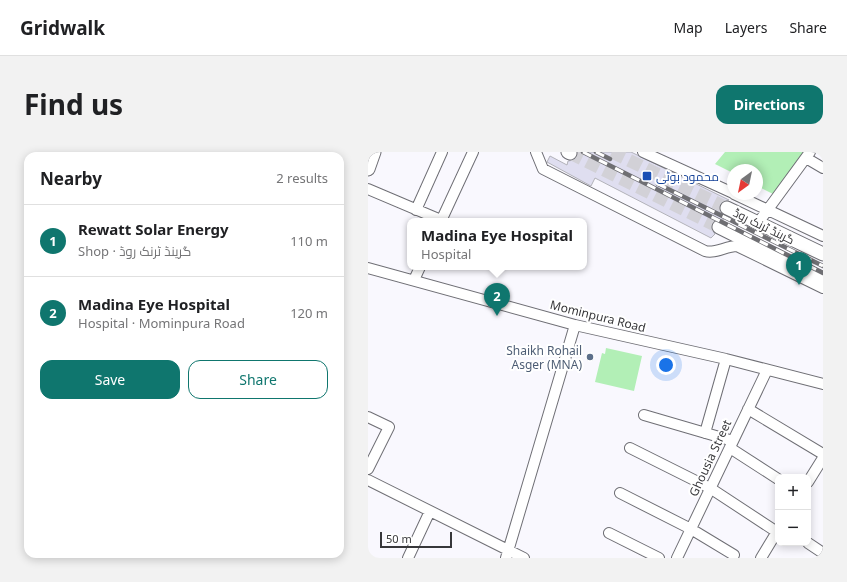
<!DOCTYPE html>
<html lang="en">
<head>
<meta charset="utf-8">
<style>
	body { margin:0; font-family:"Noto Sans",Cairo,sans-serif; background:#f2f2f2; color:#202124 }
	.controls { position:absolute; right:12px; bottom:12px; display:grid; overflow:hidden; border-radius:8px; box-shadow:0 2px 10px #0003 }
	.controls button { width:36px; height:36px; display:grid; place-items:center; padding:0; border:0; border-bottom:1px solid #e0e0e0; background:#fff; color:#202124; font:20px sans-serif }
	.compass { position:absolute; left:359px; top:12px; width:36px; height:36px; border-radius:50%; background:#fff; box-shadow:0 2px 10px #0003; rotate:213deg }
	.scale { position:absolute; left:12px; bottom:10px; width:72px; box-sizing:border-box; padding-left:4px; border:2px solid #37373a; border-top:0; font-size:11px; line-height:14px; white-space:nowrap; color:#37373a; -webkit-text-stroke:3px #fff; paint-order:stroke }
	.you { position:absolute; left:298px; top:213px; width:14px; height:14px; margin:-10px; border:3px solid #fff; border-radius:50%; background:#1a73e8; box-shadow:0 0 0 6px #1a73e833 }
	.badge { display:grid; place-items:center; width:26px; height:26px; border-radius:50%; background:#0f766e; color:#fff; font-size:13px; font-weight:700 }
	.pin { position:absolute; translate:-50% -33px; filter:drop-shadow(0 1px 2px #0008) }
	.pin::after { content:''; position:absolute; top:21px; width:14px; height:12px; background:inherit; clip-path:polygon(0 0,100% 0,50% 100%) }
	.popup { position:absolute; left:39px; top:66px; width:180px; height:52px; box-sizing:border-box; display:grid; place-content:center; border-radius:8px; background:#fff; filter:drop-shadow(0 1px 3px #0005); font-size:13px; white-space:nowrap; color:#757577 }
	.popup b { font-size:15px; color:#202124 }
	.popup::after { content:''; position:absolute; left:50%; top:100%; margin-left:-8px; border:8px solid transparent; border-top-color:#fff }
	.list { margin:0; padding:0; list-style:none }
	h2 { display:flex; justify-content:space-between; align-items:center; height:52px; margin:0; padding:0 16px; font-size:17px }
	h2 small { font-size:13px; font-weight:400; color:#757577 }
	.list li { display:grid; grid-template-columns:26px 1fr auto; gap:12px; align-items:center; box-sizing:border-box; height:72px; padding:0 16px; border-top:1px solid #e0e0e0 }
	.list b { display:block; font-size:15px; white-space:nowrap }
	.list p { margin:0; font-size:13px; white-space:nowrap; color:#757577 }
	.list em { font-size:13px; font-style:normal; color:#757577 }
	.actions { display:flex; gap:8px; padding:12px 16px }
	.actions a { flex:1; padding:9px 0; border:1px solid #0f766e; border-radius:12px; text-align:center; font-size:14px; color:#0f766e }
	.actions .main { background:#0f766e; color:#fff }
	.map { position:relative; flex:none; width:455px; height:406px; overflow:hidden; border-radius:12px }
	header { display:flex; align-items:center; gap:24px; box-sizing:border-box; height:56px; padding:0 20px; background:#fff; border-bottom:1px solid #e0e0e0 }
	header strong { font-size:19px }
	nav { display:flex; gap:22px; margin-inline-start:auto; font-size:14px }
	.intro { display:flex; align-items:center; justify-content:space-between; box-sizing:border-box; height:96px; padding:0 24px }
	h1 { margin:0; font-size:28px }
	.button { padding:10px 18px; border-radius:12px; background:#0f766e; color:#fff; font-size:14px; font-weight:700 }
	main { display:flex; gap:24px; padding:0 24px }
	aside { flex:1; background:#fff; border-radius:12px; box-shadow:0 2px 10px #0003 }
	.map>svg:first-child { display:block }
	.green { fill:#b2efb6 }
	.building { fill:#dfdef0; stroke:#b2b2b9 }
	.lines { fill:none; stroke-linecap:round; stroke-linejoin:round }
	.major-tunnel { stroke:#d2d1d7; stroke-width:13; stroke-dasharray:13 6; stroke-linecap:butt }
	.minor-casing { stroke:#6f6f75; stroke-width:12 }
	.major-casing { stroke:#6f6f75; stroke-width:15 }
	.minor { stroke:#fff; stroke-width:10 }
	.major { stroke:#fff; stroke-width:13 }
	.rail-casing { stroke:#6f6f73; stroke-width:4.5 }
	.rail { stroke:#fff; stroke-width:3; stroke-dasharray:9; stroke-linecap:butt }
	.transit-dot { fill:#1a4fb4; stroke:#fff; stroke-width:1.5 }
	.service-dot { fill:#5c6f8a; stroke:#fff; stroke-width:1.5 }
	.labels { text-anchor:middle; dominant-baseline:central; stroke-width:4; stroke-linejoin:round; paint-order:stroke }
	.transit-label { font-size:12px; fill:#164399; stroke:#fff; text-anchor:start }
	.street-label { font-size:12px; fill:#37373a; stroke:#fff }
	.service-label { font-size:12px; fill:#4e5e75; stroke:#fff; text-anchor:end }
</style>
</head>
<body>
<header>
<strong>Gridwalk</strong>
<nav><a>Map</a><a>Layers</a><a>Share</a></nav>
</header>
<div class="intro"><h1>Find us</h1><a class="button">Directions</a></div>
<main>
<aside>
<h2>Nearby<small>2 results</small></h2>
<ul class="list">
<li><span class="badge">1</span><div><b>Rewatt Solar Energy</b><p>Shop · گرینڈ ٹرنک روڈ</p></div><em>110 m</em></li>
<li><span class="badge">2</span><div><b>Madina Eye Hospital</b><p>Hospital · Mominpura Road</p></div><em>120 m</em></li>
</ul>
<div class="actions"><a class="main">Save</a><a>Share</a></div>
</aside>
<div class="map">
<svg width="455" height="406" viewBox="0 0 455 406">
	<rect width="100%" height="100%" fill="#f9f8fe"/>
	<path class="green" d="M357 0H438L407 43 389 34V18H365V21L347 12Z
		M238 196 274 204 266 239 227 230 234 201 237 202Z"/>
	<path class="building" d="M210 0H263L361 48 355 49 352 53V60L357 64 355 68 350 67 344 71 343 76 347 82 343 86 227 26 223 34 179 10 182 4 199 13 200 9 206 8 209 5Z"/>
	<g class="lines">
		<path class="major-tunnel" d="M244 0 359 56
			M202 1 351 75"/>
		<defs>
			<path id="minor" d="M168 0 175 17 337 99C347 102 358 94 369 94L455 136
				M275 0 365 41
				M438 6 455 16
				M0 37 73 68
				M366 42 455 84
				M48 58 74 0
				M73 69 105 0
				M390 71 442 0
				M0 116 207 173 358 207 455 232
				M46 128 52 115
				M380 257 455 302
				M276 263 365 289
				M0 265 21 275 0 317
				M337 281 358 207
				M262 296 342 336 409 380
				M362 296 410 327
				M0 328 156 406
				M440 330 455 306
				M252 341 323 377 366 403
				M241 381 291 406
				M440 391 455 401
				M40 406 62 359
				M138 406 207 173
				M309 406 399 218
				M393 406 410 378"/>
			<path id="major" d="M200 0 202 1
				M0 17 6 0
				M359 56 455 102
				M351 75 455 127"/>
		</defs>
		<use href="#minor" class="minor-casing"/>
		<use href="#major" class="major-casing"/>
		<use href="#minor" class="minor"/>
		<use href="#major" class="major"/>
		<defs>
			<path id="rail" d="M215 0 455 121
				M228 0 242 7
				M290 32 455 114"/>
		</defs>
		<use href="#rail" class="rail-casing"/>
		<use href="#rail" class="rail"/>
	</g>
	<rect class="transit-dot" x="274" y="19" width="10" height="10" rx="2"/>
	<circle class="service-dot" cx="222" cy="205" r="4"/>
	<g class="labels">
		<g class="transit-label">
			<text x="288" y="24">محمود بوٹی</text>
		</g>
		<g class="street-label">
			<text transform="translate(396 74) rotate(26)">گرینڈ ٹرنک روڈ</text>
			<text transform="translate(230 164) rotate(14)">Mominpura Road</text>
			<text transform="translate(342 306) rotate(-65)">Ghousia Street</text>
		</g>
		<g class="service-label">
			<text x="214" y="198">Shaikh Rohail<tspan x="214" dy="14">Asger (MNA)</tspan></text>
		</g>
	</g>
</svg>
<div class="controls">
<button>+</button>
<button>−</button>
</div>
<svg class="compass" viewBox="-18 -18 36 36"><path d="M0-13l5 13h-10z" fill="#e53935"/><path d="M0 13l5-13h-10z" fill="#757577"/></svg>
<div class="scale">50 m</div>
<div class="you"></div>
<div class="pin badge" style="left:431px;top:133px">1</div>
<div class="pin badge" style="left:129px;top:164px">2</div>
<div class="popup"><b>Madina Eye Hospital</b>Hospital</div>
</div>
</main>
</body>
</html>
